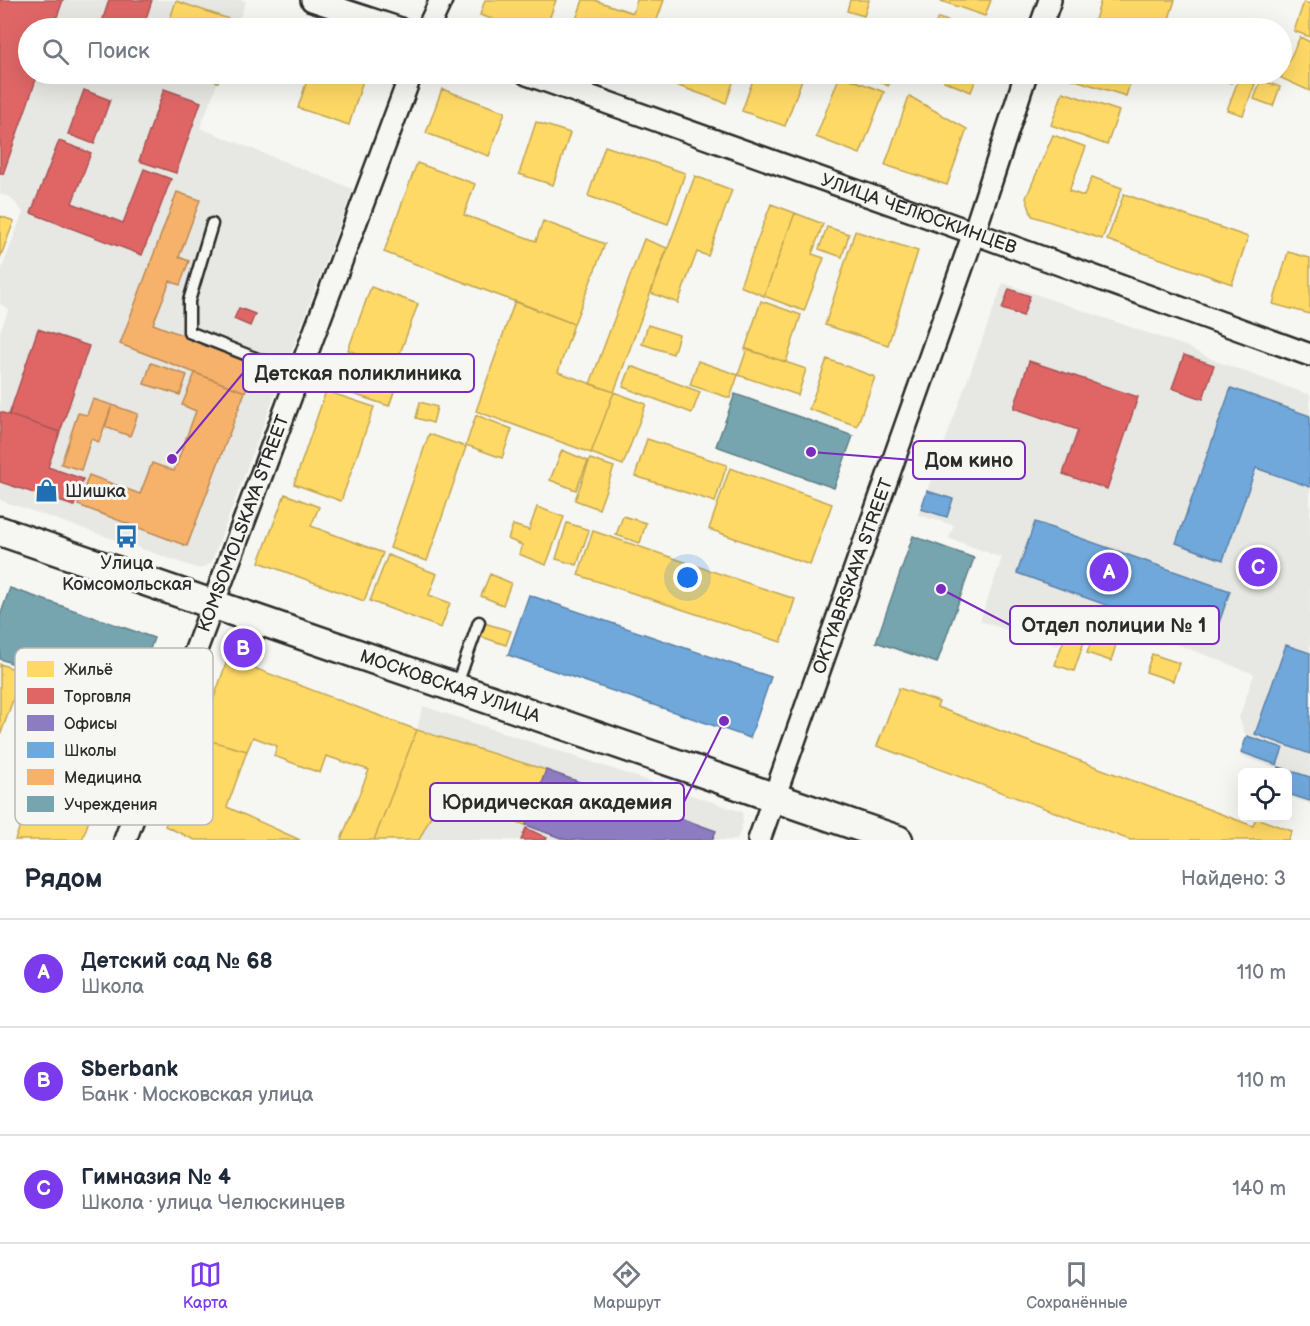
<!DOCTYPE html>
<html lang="ru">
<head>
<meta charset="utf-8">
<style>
	body { margin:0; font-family:"Balsamiq Sans",sans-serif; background:#f6f6f7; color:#1f2937 }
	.controls { position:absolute; right:18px; bottom:18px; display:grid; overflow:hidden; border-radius:9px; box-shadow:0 6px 24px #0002 }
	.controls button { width:54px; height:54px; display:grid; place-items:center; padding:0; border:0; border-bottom:2px solid #e0e1e3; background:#fff; color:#1f2937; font:30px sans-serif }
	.you { position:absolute; left:688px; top:578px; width:21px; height:21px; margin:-15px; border:4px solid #fff; border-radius:50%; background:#1a73e8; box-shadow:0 0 0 9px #1a73e833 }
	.badge { display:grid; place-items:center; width:39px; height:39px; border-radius:50%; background:#7c3aed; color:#fff; font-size:20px; font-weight:700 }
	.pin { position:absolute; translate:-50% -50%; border:3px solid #fff; box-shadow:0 2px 6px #0006 }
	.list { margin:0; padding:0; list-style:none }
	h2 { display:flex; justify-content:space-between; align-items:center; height:78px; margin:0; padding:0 24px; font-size:26px }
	h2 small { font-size:20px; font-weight:400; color:#747a83 }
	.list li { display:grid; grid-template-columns:39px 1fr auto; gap:18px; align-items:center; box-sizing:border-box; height:108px; padding:0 24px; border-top:2px solid #e0e1e3 }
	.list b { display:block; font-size:22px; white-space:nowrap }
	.list p { margin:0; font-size:20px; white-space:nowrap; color:#747a83 }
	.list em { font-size:20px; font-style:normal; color:#747a83 }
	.icon { flex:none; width:33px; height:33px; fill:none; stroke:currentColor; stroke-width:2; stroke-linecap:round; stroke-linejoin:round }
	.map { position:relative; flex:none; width:1310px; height:840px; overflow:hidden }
	.search { position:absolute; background:#fff; box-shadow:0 6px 24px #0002; left:18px; right:18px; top:18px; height:66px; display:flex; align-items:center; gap:15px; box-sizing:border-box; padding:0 21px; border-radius:33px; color:#747a83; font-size:22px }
	.sheet { height:402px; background:#fff }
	nav { display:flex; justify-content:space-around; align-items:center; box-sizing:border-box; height:84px; border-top:2px solid #e0e1e3; background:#fff; font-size:16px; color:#747a83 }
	nav a { display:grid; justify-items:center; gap:3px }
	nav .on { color:#7c3aed }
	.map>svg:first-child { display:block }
	.built { fill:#e7e7e3 }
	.homes { fill:#ffd966; stroke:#bfa554; stroke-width:1.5 }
	.shops { fill:#e06666; stroke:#aa5454; stroke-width:1.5 }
	.offices { fill:#8e7cc3; stroke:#706495; stroke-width:1.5 }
	.schools { fill:#6fa8dc; stroke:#5b82a7; stroke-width:1.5 }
	.health { fill:#f6b26b; stroke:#b98a58; stroke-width:1.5 }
	.public { fill:#76a5af; stroke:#608087; stroke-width:1.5 }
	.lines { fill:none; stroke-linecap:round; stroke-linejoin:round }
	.lane-casing { stroke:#2b2b2b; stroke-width:15 }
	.street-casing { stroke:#2b2b2b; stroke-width:26 }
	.secondary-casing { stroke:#2b2b2b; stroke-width:33 }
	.lane { stroke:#f6f6f2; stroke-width:10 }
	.street { stroke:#f6f6f2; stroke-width:21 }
	.secondary { stroke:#f6f6f2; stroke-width:28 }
	.labels { text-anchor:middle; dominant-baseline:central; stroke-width:6; stroke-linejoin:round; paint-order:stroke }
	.street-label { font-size:18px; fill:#2b2b2b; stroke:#f6f6f2 }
	.poi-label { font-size:18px; fill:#2b2b2b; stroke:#f6f6f2; text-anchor:start }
	.key { fill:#f6f6f2; stroke:#b9b9b6; stroke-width:1.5 }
	.key-label { font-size:16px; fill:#2b2b2b }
	.leader { fill:none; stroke:#7b2cbf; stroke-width:2 }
	.callout-dot { fill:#7b2cbf; stroke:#f6f6f2; stroke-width:2 }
	.callout { fill:#f6f6f2; stroke:#7b2cbf; stroke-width:2 }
	.callout-label { font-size:20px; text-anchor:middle; font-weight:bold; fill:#2b2b2b }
</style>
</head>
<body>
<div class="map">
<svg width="1310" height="840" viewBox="0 0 1310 840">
	<rect width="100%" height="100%" fill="#f6f6f2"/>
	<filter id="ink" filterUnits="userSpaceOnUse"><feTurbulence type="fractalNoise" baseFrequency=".0167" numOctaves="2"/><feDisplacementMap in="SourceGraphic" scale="12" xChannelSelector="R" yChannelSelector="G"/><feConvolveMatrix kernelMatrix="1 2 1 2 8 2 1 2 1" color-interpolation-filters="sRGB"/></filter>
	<g filter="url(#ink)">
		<path class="built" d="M0 0H242L246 1 236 28H28V74H221L200 128 353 189 211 563 200 569 0 500V331L9 309 0 304V274L23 212 10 197 0 194Z
			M1003 283 1185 346 1218 362 1310 395V804L1288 796V772H1276L1277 768 1240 756 1246 736 1239 718 1254 674 1211 657 1075 606 1058 646 980 621 1002 558 949 538 954 525 918 515Z
			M423 706 742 812 743 822 737 840H374L417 730Z"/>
		<path class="homes" d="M485 0H556L546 28H518L480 15Z
			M583 0H594L633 13 637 0H664L654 28H573Z
			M850 0H869L864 16 847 11Z
			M938 0H991L985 16Z
			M1101 0H1175L1166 28H1120L1095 20Z
			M176 1 238 22 236 28H167Z
			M1304 2 1310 4V37L1294 31Z
			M938 18 970 28H934Z
			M1300 37 1310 42V91L1281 78Z
			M193 74H221L218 82Z
			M309 74H365L349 125 298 108Z
			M661 74H736L726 103 659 79Z
			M755 74H804L785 126 742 111Z
			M867 74H896L888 86Z
			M946 74H978L971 92 944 81Z
			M1070 74H1133L1126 96 1069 78Z
			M1210 74H1235L1231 83Z
			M840 75 884 92 860 154 816 137Z
			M1239 78 1255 84 1243 115 1227 110Z
			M1261 80 1280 87 1273 106 1254 99Z
			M442 89 505 112 489 156 426 133Z
			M1063 92 1119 111 1107 145 1051 125Z
			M909 96 967 129 947 185 885 165Z
			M536 122 570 133 553 185 519 174Z
			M1053 135 1086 147 1069 191 1084 196 1092 177 1122 188 1102 239 1032 216 1026 198Z
			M605 146 685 173 668 224 588 196Z
			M417 163 475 184 464 215 536 241 543 221 605 244 574 324 384 252Z
			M695 176 732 190 708 256 697 252 678 303 651 293Z
			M1124 194 1248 237 1232 284 1107 240Z
			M771 204 795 213 764 296 740 286Z
			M795 213 823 224 812 254 824 258 804 311 764 296Z
			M0 216 14 221 0 258Z
			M827 227 849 234 842 257 819 249Z
			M855 231 918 251 888 345 825 325Z
			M644 239 667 248 614 392 590 384Z
			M1288 252 1310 258V314L1273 304Z
			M371 287 418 304 395 367 348 350Z
			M515 301 574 324 558 372 614 392 591 453 476 411Z
			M761 301 801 315 786 362 745 349Z
			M648 325 679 335 673 354 642 344Z
			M747 349 806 369 798 395 738 375Z
			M341 359 399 378 389 406 332 387Z
			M827 359 875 377 857 426 809 409Z
			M698 361 738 375 730 398 690 385Z
			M631 366 700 392 692 413 623 387Z
			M326 391 374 407 341 501 294 484Z
			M614 392 646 404 623 465 591 453Z
			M420 402 437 407 433 423 416 418Z
			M476 415 512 429 502 458 466 445Z
			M429 434 466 447 427 561 390 548Z
			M647 439 727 465 715 502 635 476Z
			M562 450 588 461 576 490 550 480Z
			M590 459 614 467 599 509 575 500Z
			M730 468 832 504 810 565 709 529Z
			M285 494 319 507 311 526 383 553 364 601 259 562Z
			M537 507 564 517 546 565 519 554 522 545 508 539 513 525 529 530Z
			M623 516 646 523 640 543 616 535Z
			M567 523 589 530 577 565 556 559Z
			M593 531 795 599 781 642 578 575Z
			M388 555 437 574 429 595 450 603 441 628 370 601Z
			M490 574 511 583 503 605 481 596Z
			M481 622 511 631 506 645 476 635Z
			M1095 630 1118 638 1111 661 1087 653Z
			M1065 636 1084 642 1074 671 1055 665Z
			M1152 654 1179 663 1173 681 1146 672Z
			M228 658 417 730 374 840H341L369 770 326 756 320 773 274 756 277 746 253 737 247 751 200 738Z
			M0 664 23 672 0 736Z
			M899 688 939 702 937 707 1253 826 1256 818 1292 831 1288 840H1130L877 746Z
			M67 730 115 748 82 840H15L44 761 54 765Z
			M417 730 546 770 526 825 440 798 419 840H374Z
			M200 738 247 751 227 807 300 840H195L165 826Z"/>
		<path class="shops" d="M0 0H63L53 28H28V74H38L3 174 0 173Z
			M109 0H152L143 28H100Z
			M164 89 201 102 176 173 139 161Z
			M84 90 110 100 94 144 68 134Z
			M59 141 91 153 72 203 123 223 144 169 171 179 142 255 31 213Z
			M1009 289 1030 296 1023 316 1002 309Z
			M239 308 255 314 250 326 234 319Z
			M38 329 89 346 60 432 9 415Z
			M1184 355 1214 365 1203 399 1172 388Z
			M1029 361 1138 397 1107 489 1063 474 1078 430 1014 408Z
			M0 412 60 432 48 467 83 479 74 506 0 482Z
			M526 828 547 838 546 840H521Z"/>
		<path class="offices" d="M546 770 716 831 712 840H566L526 825Z"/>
		<path class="schools" d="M1231 388 1310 416V487L1256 468 1223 560 1176 543Z
			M927 491 953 499 947 517 921 509Z
			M1035 522 1230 591 1212 643 1017 573Z
			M529 595 771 677 750 738 508 655Z
			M1286 645 1310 653V754L1255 734Z
			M1247 736 1283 748 1277 765 1241 752Z
			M1279 767 1310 777V801L1288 794V772H1278Z"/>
		<path class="health" d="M177 192 200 200 179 257 189 261 180 285 170 281 153 324 256 363 245 392 120 344Z
			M151 363 187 375 180 395 144 384Z
			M195 373 245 392 187 546 78 505 89 475 140 494 152 463 174 471 196 411 182 405Z
			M93 399 112 405 99 442 91 439 81 470 61 464 78 413 87 415Z
			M112 405 138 414 130 436 105 427Z"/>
		<path class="public" d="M735 394 853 436 834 488 716 446Z
			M913 536 974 558 937 663 876 642Z
			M10 588 154 638 115 748 67 730 81 688 0 659V616Z"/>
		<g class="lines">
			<defs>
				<path id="lane" d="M212 224 189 301V332L298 375
					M456 687 479 622"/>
				<g id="street">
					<path d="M312 0 398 28"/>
					<path d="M428 28 441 0"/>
					<path d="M1040 28 1050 0"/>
					<path id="s1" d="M527 74 974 233 1310 355"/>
					<path id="s2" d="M125 840 411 74"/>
					<path id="s3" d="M759 840 974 233 1026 74"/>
				</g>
				<g id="secondary">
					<path id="s4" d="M0 531 898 840"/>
				</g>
			</defs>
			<use href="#lane" class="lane-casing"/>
			<use href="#street" class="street-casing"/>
			<use href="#secondary" class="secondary-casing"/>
			<use href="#lane" class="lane"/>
			<use href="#street" class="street"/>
			<use href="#secondary" class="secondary"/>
		</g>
	</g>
	<defs>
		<symbol id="shop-bare" viewBox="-9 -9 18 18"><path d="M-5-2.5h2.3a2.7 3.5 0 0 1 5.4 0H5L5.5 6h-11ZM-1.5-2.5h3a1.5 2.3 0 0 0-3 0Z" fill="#1f6fb2" stroke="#f6f6f2" stroke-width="2.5" paint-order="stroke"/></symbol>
		<symbol id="bus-bare" viewBox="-9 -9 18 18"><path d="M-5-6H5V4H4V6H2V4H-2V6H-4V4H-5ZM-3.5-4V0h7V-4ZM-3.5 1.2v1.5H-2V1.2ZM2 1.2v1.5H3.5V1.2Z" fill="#1f6fb2" stroke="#f6f6f2" stroke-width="2.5" paint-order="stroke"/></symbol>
	</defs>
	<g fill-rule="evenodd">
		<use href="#shop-bare" x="30" y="474" width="33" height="33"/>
		<use href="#bus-bare" x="110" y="520" width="33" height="33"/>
	</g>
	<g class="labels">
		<g class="street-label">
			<text stroke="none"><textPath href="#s1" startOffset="416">УЛИЦА ЧЕЛЮСКИНЦЕВ</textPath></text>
			<text stroke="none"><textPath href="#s2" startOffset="338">KOMSOMOLSKAYA STREET</textPath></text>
			<text stroke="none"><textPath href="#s3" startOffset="280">OKTYABRSKAYA STREET</textPath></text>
			<text stroke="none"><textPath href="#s4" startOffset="476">МОСКОВСКАЯ УЛИЦА</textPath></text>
		</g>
		<g class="poi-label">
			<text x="65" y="491">Шишка</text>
			<text x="127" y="563" text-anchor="middle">Улица<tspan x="127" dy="21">Комсомольская</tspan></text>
		</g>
	</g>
	<rect x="15" y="648" width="198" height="177" rx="9" class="key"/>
	<rect x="27" y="661" width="27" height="16" fill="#ffd966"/>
	<rect x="27" y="688" width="27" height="16" fill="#e06666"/>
	<rect x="27" y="715" width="27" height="16" fill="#8e7cc3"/>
	<rect x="27" y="742" width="27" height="16" fill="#6fa8dc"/>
	<rect x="27" y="769" width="27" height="16" fill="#f6b26b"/>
	<rect x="27" y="796" width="27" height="16" fill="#76a5af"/>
	<g class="key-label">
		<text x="64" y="675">Жильё</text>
		<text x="64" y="702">Торговля</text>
		<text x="64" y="729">Офисы</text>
		<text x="64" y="756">Школы</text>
		<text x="64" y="783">Медицина</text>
		<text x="64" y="810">Учреждения</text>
	</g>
	<path class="leader" d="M172 459L243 373M811 452L913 460M941 589L1010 625M724 721L684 802"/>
	<g class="callout-dot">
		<circle cx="172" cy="459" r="6"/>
		<circle cx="811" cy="452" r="6"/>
		<circle cx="941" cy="589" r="6"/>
		<circle cx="724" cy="721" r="6"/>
	</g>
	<g class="callout">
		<rect x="243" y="354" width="231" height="38" rx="6"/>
		<rect x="913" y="441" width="112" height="38" rx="6"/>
		<rect x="1010" y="606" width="209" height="38" rx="6"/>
		<rect x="430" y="783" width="254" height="38" rx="6"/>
	</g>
	<g class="callout-label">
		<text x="358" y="380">Детская поликлиника</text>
		<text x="969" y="467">Дом кино</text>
		<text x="1114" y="632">Отдел полиции № 1</text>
		<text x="557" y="809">Юридическая академия</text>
	</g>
</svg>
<div class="controls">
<button><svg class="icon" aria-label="locate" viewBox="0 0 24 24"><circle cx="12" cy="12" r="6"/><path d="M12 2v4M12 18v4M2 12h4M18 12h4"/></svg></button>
</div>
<div class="you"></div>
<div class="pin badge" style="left:1109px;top:572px">A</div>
<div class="pin badge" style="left:243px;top:648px">B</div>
<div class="pin badge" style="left:1258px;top:567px">C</div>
<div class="search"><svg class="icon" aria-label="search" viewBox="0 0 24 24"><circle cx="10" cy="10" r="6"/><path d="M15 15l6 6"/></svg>Поиск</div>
</div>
<section class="sheet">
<h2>Рядом<small>Найдено: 3</small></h2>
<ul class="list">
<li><span class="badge">A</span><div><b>Детский сад № 68</b><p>Школа</p></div><em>110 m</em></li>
<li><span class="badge">B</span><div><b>Sberbank</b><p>Банк · Московская улица</p></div><em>110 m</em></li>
<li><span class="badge">C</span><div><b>Гимназия № 4</b><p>Школа · улица Челюскинцев</p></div><em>140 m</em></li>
</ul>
</section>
<nav>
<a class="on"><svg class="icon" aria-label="map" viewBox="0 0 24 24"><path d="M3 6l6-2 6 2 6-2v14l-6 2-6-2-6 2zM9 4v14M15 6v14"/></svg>Карта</a>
<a><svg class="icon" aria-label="directions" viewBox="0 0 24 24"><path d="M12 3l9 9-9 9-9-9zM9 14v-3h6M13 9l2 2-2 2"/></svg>Маршрут</a>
<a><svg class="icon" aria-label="saved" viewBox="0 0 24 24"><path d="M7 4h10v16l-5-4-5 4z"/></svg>Сохранённые</a>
</nav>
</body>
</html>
